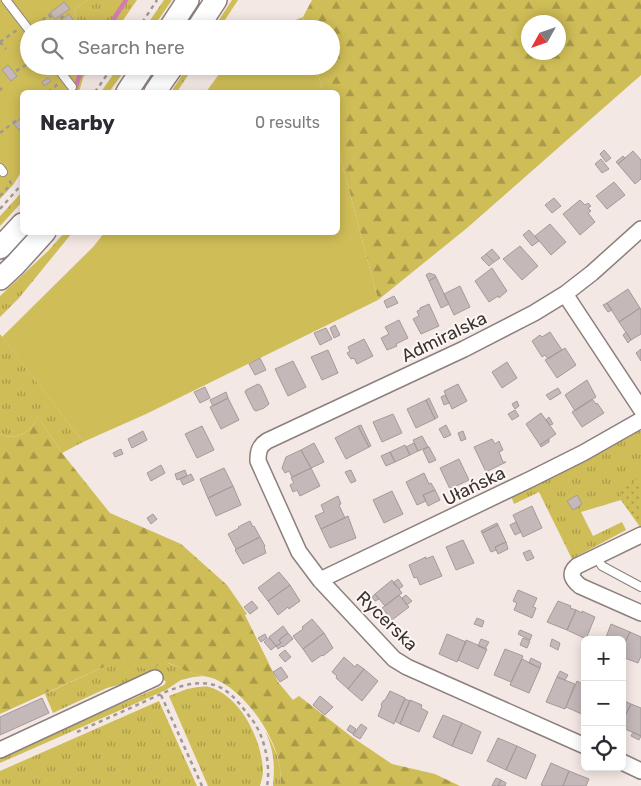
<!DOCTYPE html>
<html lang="en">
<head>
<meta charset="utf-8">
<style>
	body { margin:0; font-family:Rubik,sans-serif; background:#f7f7f7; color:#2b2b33 }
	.controls { position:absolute; right:15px; bottom:15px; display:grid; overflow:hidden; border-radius:8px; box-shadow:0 2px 12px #0003 }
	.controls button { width:45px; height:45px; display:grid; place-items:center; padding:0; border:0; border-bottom:1px solid #e1e1e2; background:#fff; color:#2b2b33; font:25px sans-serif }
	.compass { position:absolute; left:521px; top:15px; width:45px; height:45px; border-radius:50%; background:#fff; box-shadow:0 2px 12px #0003; rotate:230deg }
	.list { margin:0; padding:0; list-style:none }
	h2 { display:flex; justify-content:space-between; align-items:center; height:65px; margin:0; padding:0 20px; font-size:21px }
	h2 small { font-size:16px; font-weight:400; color:#7c7c81 }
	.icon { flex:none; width:28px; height:28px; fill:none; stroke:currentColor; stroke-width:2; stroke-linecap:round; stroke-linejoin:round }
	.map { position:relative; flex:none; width:641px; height:786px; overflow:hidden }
	.search { position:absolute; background:#fff; box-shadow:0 2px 12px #0003; left:20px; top:20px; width:320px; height:55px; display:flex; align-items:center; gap:12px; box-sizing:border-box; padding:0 18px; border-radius:28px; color:#7c7c81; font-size:19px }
	.panel { position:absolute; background:#fff; box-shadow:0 2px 12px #0003; left:20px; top:90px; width:320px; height:145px; border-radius:8px }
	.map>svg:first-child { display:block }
	.grass { fill:url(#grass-tufts) }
	.forest { fill:url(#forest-firs); fill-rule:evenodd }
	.park { fill:url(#park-dots) }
	.garden { fill:#cfbd57 }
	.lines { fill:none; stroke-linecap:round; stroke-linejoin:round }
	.stream { stroke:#d37cb0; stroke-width:4.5 }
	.building { fill:#c4b8b9; stroke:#a59a9a }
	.service-casing { stroke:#8b807d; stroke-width:10 }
	.minor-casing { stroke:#8b807d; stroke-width:18 }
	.secondary-casing { stroke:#8b807d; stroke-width:24 }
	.path { stroke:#a19895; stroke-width:2.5; stroke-dasharray:4 4; stroke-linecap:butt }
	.service { stroke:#fff; stroke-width:8 }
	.minor { stroke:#fff; stroke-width:15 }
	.secondary { stroke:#fff; stroke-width:21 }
	.labels { text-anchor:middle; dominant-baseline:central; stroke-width:4; stroke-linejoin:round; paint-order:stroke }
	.street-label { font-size:18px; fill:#393433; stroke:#fef7f4 }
</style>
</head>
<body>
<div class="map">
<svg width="641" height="786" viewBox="0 0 641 786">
	<defs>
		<pattern id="grass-tufts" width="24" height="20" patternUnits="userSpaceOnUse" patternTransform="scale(1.25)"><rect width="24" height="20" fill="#cfbd57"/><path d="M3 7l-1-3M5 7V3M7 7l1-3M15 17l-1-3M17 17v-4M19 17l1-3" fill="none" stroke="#a99a49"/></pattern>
		<pattern id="forest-firs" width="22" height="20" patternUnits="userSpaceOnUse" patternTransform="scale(1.25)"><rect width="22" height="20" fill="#cfbd57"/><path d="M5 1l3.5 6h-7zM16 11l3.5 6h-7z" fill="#a99a49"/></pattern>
		<pattern id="park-dots" width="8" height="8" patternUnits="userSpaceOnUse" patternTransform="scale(1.25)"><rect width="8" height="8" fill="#cfbd57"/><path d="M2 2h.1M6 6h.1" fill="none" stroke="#a99a49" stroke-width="1.8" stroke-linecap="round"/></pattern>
	</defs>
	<rect width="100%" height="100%" fill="#f4e8e4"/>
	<path class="grass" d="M87 0H137L117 29H84L77 19 74 10Z
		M164 0H172L152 29H144Z
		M232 0H238L219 29H213Z
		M80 66H91L83 78 79 92H71L77 72Z
		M119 66H128L109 92H101Z
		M188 66H194L177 92H171Z
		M22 192V202L0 226V216Z
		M65 232 72 233 19 298 0 317V296L48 251Z
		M0 334 83 442 62 453C55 440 45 430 38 416 33 431 15 442 0 434Z
		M635 431H641V528L621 500 581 512 593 536 622 522 626 530 572 559 539 492 514 504 511 496Z
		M164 662C178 665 189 674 204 676L193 677 181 680 166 690 0 763V757L164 685 166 682 163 679 153 672 130 682 107 688 53 713 45 694 99 669 114 664 127 663 138 666 155 668 159 664Z
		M198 687C201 687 206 686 209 687 241 696 262 740 263 771 263 776 261 781 260 786H208L169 696 187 689Z
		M159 701 197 786H0V771Z
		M265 730C275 749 283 764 280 786H273C275 763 274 752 265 730Z"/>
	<path class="forest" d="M312 0H641V75L467 228 378 300 338 148V92H323L316 66H331V29H306L303 17ZM528 22H558V52H528Z
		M38 415C44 429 55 440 62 453L110 513 181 544 227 585 247 614 245 615 278 682 293 700 299 696 352 737 392 764 435 774 460 786H280C286 750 251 697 219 681 210 676 199 676 189 672 175 667 162 654 153 672 130 663 123 661 99 669L0 714V434C15 442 34 431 38 415Z"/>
	<path class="park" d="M641 476V528L621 500V490Z"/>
	<path class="garden" d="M0 0H87L74 10 77 19 84 29H29V66H80C75 74 76 84 71 92H22V171L13 185 0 199Z
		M303 17 306 29H272Z
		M225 66H316L323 92H206Z
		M338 148 378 300 146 414 83 442 2 337 94 246 104 233 338 232Z"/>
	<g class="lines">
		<path class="stream" d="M107 29 126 0
			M74 92 80 74 84 66"/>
	</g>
	<path class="building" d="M64 2 70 9 55 19 50 13Z
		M69 14 76 24 72 27 71 25 66 29H61L57 23Z
		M8 65 17 76 11 81 2 70Z
		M48 78 51 81 44 86 42 82Z
		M22 117V129L19 130 14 124Z
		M604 150 611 158 606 162 600 154Z
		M633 151 641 160V179L635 184 618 164Z
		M623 156 625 158 618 164 616 162Z
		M601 159 609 169 602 173 595 164Z
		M614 182 625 195 607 209 596 196Z
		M554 198 561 206 552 213 545 205Z
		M580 200 585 205 588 203 591 206 588 208 591 211 588 213 595 222 580 235 563 214Z
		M550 224 566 242 551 255 535 236Z
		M529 230 539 241 532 246 523 235Z
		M520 246 538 266 522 280 503 259Z
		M492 249 500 258 494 262 486 254Z
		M486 254 494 262 489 266 481 258Z
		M492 268 507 291 499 298 498 296 489 302 475 281Z
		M429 273 435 275 436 277 429 281 426 275Z
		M436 277 449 304 441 308 429 281Z
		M460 286 470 307 454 315 444 294Z
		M628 289 640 308 619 322 607 303Z
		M394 296 398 303 387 308 384 301Z
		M607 303 612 310 608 312 603 305Z
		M429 304 439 326 421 334 413 319 419 316 417 311 420 310V308Z
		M640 308 641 310V334L631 340 619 322Z
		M399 320 408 338 396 344 397 346 387 350 381 338 389 334 385 327Z
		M335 325 340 335 334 338 330 328Z
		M326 328 332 339 320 345 314 333Z
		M550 332 562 350 548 359 545 355 542 357 532 341 540 335 542 337Z
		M626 332 631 340 628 343 623 335Z
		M364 339 373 356 357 364 354 358 351 359 347 353 350 351 348 347Z
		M565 348 576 365 557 378 545 360Z
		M641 349V361L636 353Z
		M328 350 338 373 322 380 311 357Z
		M260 358 266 370 255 375 249 364Z
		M293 361 306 387 288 396 275 369Z
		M507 362 517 378 502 388 492 372Z
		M587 380 596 397 575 411 565 395Z
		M258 384 261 386 269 404 264 408 256 411 254 410 245 392 246 390Z
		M458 384 467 401 452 409 444 391Z
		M205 387 210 398 200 403 194 392Z
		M558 388 561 393 550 400 546 395Z
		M226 392 228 398 213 406 210 400Z
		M445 395 449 403 444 405 441 397Z
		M228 398 239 420 221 429 210 407Z
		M429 398 438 417 435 419 426 400Z
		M592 399 596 404 597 403 604 413 582 427 572 412Z
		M426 400 435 419 416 428 407 409Z
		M517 401 519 406 515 409 512 404Z
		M515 410 519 416 512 420 508 414Z
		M541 413 556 434 540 445 526 424Z
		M393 414 402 433 382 442 373 422Z
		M549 417 553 424 550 425 546 420Z
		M361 425 371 446 369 447 358 426Z
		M446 425 451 435 444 438 439 429Z
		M202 426 214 450 197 458 185 434Z
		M358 426 369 447 346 459 335 438Z
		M143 431 147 440 132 448 128 439Z
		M463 431 466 439 461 441 458 433Z
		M422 436 428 447 418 451 413 440Z
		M492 439 495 444 499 441 503 450 499 452 503 462H506L486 472 474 447Z
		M549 439V442L541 447 540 445Z
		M314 443 324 462 311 468 301 450Z
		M414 443 418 451 410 455 406 447Z
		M405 445 410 455 395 462 390 452Z
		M428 447H429L436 460 429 463 423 450Z
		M121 449 123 454 115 457 113 453Z
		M301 450 311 468 292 477 289 471 285 473 282 468 286 457Z
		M390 452 395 462 386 466 381 456Z
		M459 459 469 480 450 489 440 468Z
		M161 465 165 473 151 481 147 473Z
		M224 468 233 486 208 498 200 479Z
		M311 468 320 486 300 496 297 490 293 492 290 485 294 483 291 478Z
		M185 470 187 476 177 480 175 474Z
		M351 470 356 481 351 483 345 472Z
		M424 473 429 484 431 483 435 490 423 495 426 501 417 505 406 482Z
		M191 474 194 480 183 485 180 479Z
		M233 486 241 505 216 516 208 498Z
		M435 490 440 500 428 506 423 495Z
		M392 491 403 514 384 523 373 500Z
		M577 495 582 504 573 510 567 501Z
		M338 496 341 504 339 505 345 518 321 529 315 516 324 512 321 505Z
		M532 506 542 528 523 537 513 515Z
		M153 514 157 519 151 524 147 518Z
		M348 516 356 538 330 548 321 529Z
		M250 521 253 527 254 526 260 537 236 549 228 534 239 528 238 527Z
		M516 522 521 532 515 535 510 525Z
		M497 523 498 525 482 533 481 531Z
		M498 525 506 542 495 547 496 550 491 552 482 533Z
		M260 537 265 546 264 547 266 553 243 564 235 550Z
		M463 540 474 563 456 570 446 547Z
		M506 542 508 549 498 554 495 547Z
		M530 550 534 558 527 561 523 553Z
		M433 556 442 576 420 585 417 577 414 578 409 565 426 557V559Z
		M279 572 290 585 268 601 258 588Z
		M398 579 403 586 399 589 393 583Z
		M392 580 402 593 385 606 375 594Z
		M290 585 300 601 289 609 288 607 278 615 268 601Z
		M518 590 537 598 533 607 536 608 532 618 514 610 517 603 513 601Z
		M375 594 379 599 375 601 372 597Z
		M399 595 409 607 392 620 382 608Z
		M406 595 412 601 407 605 402 598Z
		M252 601 258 608 250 614 244 607Z
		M558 601 571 606 570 608 576 610 567 630 547 622Z
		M576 610 582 613V611L595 617 586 639 567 630Z
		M387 614 391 619 386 623 382 618Z
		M477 618 484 621 482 627 474 624Z
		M312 619 324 633 303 649 293 636 303 629 302 627Z
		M611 624 630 632 622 649V640H605Z
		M283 626 288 633 279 640 281 643 276 646 269 637Z
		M520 630 532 635 530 640 518 634Z
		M630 632 641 637V656L638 663 622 657V649Z
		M288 633 293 639 283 647 282 646 278 649 276 646 281 643 279 640Z
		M324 633 333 648 323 656 322 655 312 662 303 649Z
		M265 634 267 638 261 642 258 638Z
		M447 634 466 642 457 662 439 654Z
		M269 638 276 646 271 650 264 642Z
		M523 638 530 641 527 648 520 645Z
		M481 639 489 642 485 649 478 646Z
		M552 639 560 643 558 650 550 646Z
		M466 640 487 649 478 669 458 660Z
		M505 649 523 656 511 682 494 675Z
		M285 650 291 657 285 662 279 655Z
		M344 657 355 667 357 664 364 669 348 689 336 678 337 676 332 672Z
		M531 658 541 663 540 668 529 663Z
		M522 659 540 668 529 693 510 685Z
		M281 667 288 677 280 682 273 672Z
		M364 669 378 681 362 701 348 689Z
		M560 671 568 675 565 680 557 677Z
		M557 677 575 684 565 709 546 702Z
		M577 681 585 685V712L584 715 566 707Z
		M390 691 405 698 394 724 378 716 382 706 381 705 383 701 385 700Z
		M320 696 333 707 325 715 313 705Z
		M42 698 49 713 0 735V717Z
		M405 699 410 701 400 724 395 721Z
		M410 700 422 705 421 708 428 712 419 732 400 724Z
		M622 700 631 704 622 722Z
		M631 704 641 708V736L625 729 626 727 622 725V722Z
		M443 715 462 723 452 746 433 737Z
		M462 723 481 732 472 754 452 746Z
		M361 724 367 728 360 739 353 735Z
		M350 725 356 729 353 734 347 730Z
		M633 732 641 736 639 740 631 736Z
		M498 738 517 746 506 770 487 761Z
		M517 746 536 755 526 779 506 770Z
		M551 763 569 771 563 786H544L541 785Z
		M569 771 589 779 586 786H563Z
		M496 778 501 780 498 786H492Z
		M501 780 506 783 505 786H498Z"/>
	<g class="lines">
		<defs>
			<path id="service" d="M6 0 29 30
				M56 66 72 87
				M0 168 3 172
				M596 557 602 566 641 587"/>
			<path id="minor" d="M565 294 641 409
				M641 535 577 566C568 574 573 580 580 586L641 613
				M320 580 531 479 583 453 641 420
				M585 746 407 667 394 659 320 580 299 552 258 461C258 452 259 446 267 441L464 349 534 313 565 294 592 273 641 229
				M0 750 155 678
				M622 762 641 771"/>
			<path id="secondary" d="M169 29 188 0
				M197 29 216 0
				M127 92 144 66
				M155 92 173 66
				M0 248 22 224
				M0 279 15 265 45 232"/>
		</defs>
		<use href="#service" class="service-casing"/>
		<use href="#minor" class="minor-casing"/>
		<use href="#secondary" class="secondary-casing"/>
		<path class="path" d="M36 25 49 15 55 22 67 14
			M138 29 157 0
			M0 42 17 30
			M0 42 6 49
			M16 71 29 63
			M0 90 2 88
			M48 92 58 84
			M95 92 113 66
			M0 133 18 119
			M0 196 11 184 9 179
			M0 209 22 184
			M161 695 202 786
			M77 732C97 723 117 714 137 705 158 696 186 679 210 684 228 687 239 703 250 717 264 733 271 765 267 786"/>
		<use href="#service" class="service"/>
		<use href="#minor" class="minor"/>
		<use href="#secondary" class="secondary"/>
	</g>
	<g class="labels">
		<g class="street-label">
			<text transform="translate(444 337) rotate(-26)">Admiralska</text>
			<text transform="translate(474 486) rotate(-26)">Ułańska</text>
			<text transform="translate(387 621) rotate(44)">Rycerska</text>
		</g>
	</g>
</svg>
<div class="controls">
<button>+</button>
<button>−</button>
<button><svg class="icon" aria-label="locate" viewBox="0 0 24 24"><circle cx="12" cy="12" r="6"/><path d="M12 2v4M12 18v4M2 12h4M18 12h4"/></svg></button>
</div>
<svg class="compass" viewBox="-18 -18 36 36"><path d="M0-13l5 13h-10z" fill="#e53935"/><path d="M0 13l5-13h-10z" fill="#7c7c81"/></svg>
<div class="search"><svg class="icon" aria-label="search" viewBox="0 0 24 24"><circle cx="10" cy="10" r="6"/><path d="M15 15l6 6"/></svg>Search here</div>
<section class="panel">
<h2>Nearby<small>0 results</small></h2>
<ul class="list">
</ul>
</section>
</div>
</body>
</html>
